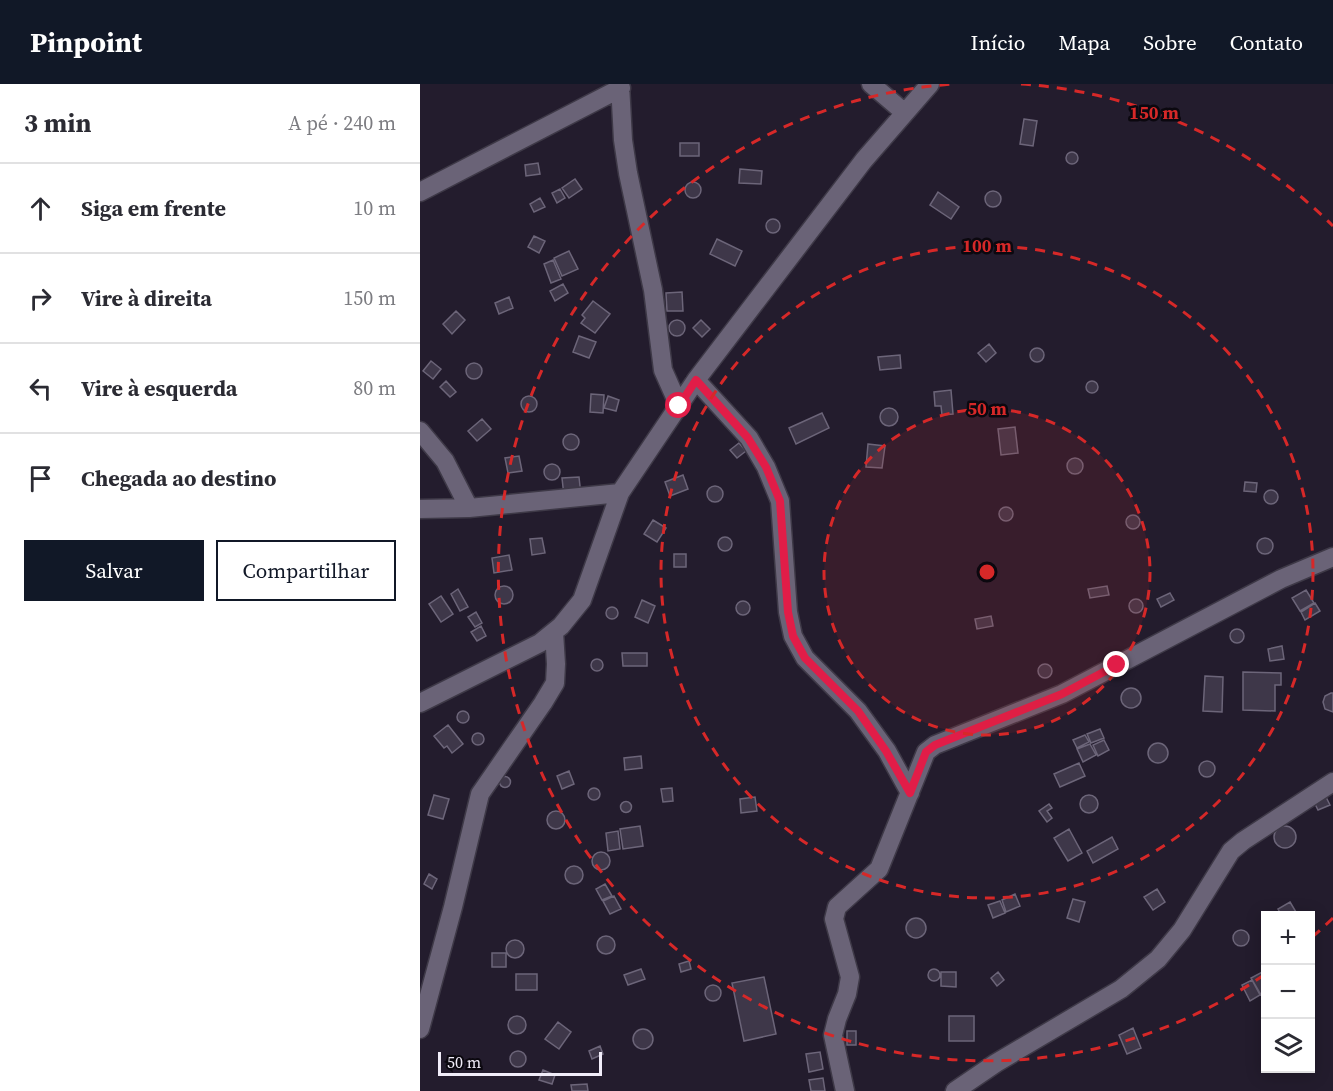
<!DOCTYPE html>
<html lang="pt">
<head>
<meta charset="utf-8">
<style>
	body { margin:0; font-family:"Source Serif 4",serif; background:#f7f7f7; color:#2b2b33 }
	.controls { position:absolute; right:18px; bottom:18px; display:grid; overflow:hidden; border-radius:0px; box-shadow:0 3px 15px #0003 }
	.controls button { width:54px; height:54px; display:grid; place-items:center; padding:0; border:0; border-bottom:2px solid #e1e1e2; background:#fff; color:#2b2b33; font:30px sans-serif }
	.scale { position:absolute; left:18px; bottom:15px; width:164px; box-sizing:border-box; padding-left:6px; border:3px solid #f1edf9; border-top:0; font-size:16px; line-height:21px; white-space:nowrap; color:#f1edf9; -webkit-text-stroke:4px #0b080f; paint-order:stroke }
	.stop { position:absolute; width:18px; height:18px; margin:-14px; border:4px solid #e11d48; border-radius:50%; background:#fff }
	.stop.end { background:#e11d48; border-color:#fff; box-shadow:0 2px 6px #0008 }
	.list { margin:0; padding:0; list-style:none }
	h2 { display:flex; justify-content:space-between; align-items:center; height:78px; margin:0; padding:0 24px; font-size:26px }
	h2 small { font-size:20px; font-weight:400; color:#7c7c81 }
	.list li { display:grid; grid-template-columns:39px 1fr auto; gap:18px; align-items:center; box-sizing:border-box; height:90px; padding:0 24px; border-top:2px solid #e1e1e2 }
	.list b { display:block; font-size:22px; white-space:nowrap }
	.list em { font-size:20px; font-style:normal; color:#7c7c81 }
	.actions { display:flex; gap:12px; padding:18px 24px }
	.actions a { flex:1; padding:14px 0; border:2px solid #111827; border-radius:0px; text-align:center; font-size:21px; color:#111827 }
	.actions .main { background:#111827; color:#fff }
	.icon { flex:none; width:33px; height:33px; fill:none; stroke:currentColor; stroke-width:2; stroke-linecap:round; stroke-linejoin:round }
	.map { position:relative; flex:none; width:913px; height:1007px; overflow:hidden }
	header { display:flex; align-items:center; gap:36px; box-sizing:border-box; height:84px; padding:0 30px; background:#111827; color:#fff }
	header strong { font-size:28px }
	nav { display:flex; gap:33px; margin-inline-start:auto; font-size:21px }
	main { display:flex }
	aside { flex:1; background:#fff }
	.map>svg:first-child { display:block }
	.building { fill:#3e3749; stroke:#6c6579; stroke-width:1.5 }
	.lines { fill:none; stroke-linecap:round; stroke-linejoin:round }
	.minor-casing { stroke:#3e3947; stroke-width:21 }
	.minor { stroke:#6a6377; stroke-width:18 }
	.route { stroke:#e11d48; stroke-width:8 }
	.ring { fill:none; stroke:#d62828; stroke-width:3; stroke-dasharray:10 8 }
	.centre { fill:#d62828; stroke:#0b080f; stroke-width:3 }
	.ring-label { font-size:18px; text-anchor:middle; font-weight:bold; fill:#d62828; stroke:#0b080f; stroke-width:5; stroke-linejoin:round; paint-order:stroke }
</style>
</head>
<body>
<header>
<strong>Pinpoint</strong>
<nav><a>Início</a><a>Mapa</a><a>Sobre</a><a>Contato</a></nav>
</header>
<main>
<aside>
<h2>3 min<small>A pé · 240 m</small></h2>
<ul class="list">
<li><svg class="icon" aria-label="ahead" viewBox="0 0 24 24"><path d="M12 20V5M6 11l6-6 6 6"/></svg><div><b>Siga em frente</b></div><em>10 m</em></li>
<li><svg class="icon" aria-label="right" viewBox="0 0 24 24"><path d="M7 20v-9h11M14 6l5 5-5 5"/></svg><div><b>Vire à direita</b></div><em>150 m</em></li>
<li><svg class="icon" aria-label="left" viewBox="0 0 24 24"><path d="M17 20v-9H6M10 6l-5 5 5 5"/></svg><div><b>Vire à esquerda</b></div><em>80 m</em></li>
<li><svg class="icon" aria-label="arrive" viewBox="0 0 24 24"><path d="M6 21V4h12l-3 4 3 4H6"/></svg><div><b>Chegada ao destino</b></div></li>
</ul>
<div class="actions"><a class="main">Salvar</a><a>Compartilhar</a></div>
</aside>
<div class="map">
<svg width="913" height="1007" viewBox="0 0 913 1007">
	<rect width="100%" height="100%" fill="#231c2d"/>
	<path class="building" d="M604 35 617 37 613 62 600 60Z
		M260 59H279V72H260Z
		M646 74a6 6 0 1 1 12 0a6 6 0 1 1-12 0Z
		M118 79 120 90 106 92 105 81Z
		M320 85 342 87 341 100 319 99Z
		M155 95 162 105 149 114 142 104Z
		M265 106a8 8 0 1 1 16 0a8 8 0 1 1-16 0Z
		M140 105 145 114 137 119 132 109Z
		M565 115a8 8 0 1 1 16 0a8 8 0 1 1-16 0Z
		M518 108 539 123 531 135 510 121Z
		M120 114 125 123 114 128 110 120Z
		M346 142a7 7 0 1 1 14 0a7 7 0 1 1-14 0Z
		M114 152 125 157 119 169 108 163Z
		M297 155 322 167 315 182 290 170Z
		M149 167 158 185 142 192 134 174Z
		M133 176 141 195 131 199 124 180Z
		M143 200 148 209 135 217 130 207Z
		M262 208 263 227H247L246 209Z
		M89 213 93 224 79 230 75 219Z
		M173 217 190 230 175 249 161 239 165 234 162 231Z
		M36 227 45 236 32 250 23 240Z
		M249 244a8 8 0 1 1 16 0a8 8 0 1 1-16 0Z
		M281 236 290 245 282 253 273 244Z
		M159 252 176 258 169 274 153 268Z
		M569 260 576 269 566 278 558 269Z
		M610 271a7 7 0 1 1 14 0a7 7 0 1 1-14 0Z
		M480 271 481 284 460 286 458 273Z
		M11 277 21 285 13 295 3 287Z
		M46 287a8 8 0 1 1 16 0a8 8 0 1 1-16 0Z
		M26 297 36 308 30 313 20 303Z
		M666 303a6 6 0 1 1 12 0a6 6 0 1 1-12 0Z
		M531 306 533 330 522 331 521 322H515L514 308Z
		M171 310 184 311 183 329 170 328Z
		M101 320a8 8 0 1 1 16 0a8 8 0 1 1-16 0Z
		M188 312 199 316 196 327 184 324Z
		M460 333a9 9 0 1 1 18 0a9 9 0 1 1-18 0Z
		M402 329 409 344 376 360 369 344Z
		M62 335 71 345 57 357 48 347Z
		M595 343 598 369 581 371 578 345Z
		M143 358a8 8 0 1 1 16 0a8 8 0 1 1-16 0Z
		M319 359 326 367 317 374 310 366Z
		M448 360 465 362 462 384 446 383Z
		M99 372 102 387 88 389 85 374Z
		M647 382a8 8 0 1 1 16 0a8 8 0 1 1-16 0Z
		M124 388a8 8 0 1 1 16 0a8 8 0 1 1-16 0Z
		M263 391 268 405 250 412 245 398Z
		M159 393 161 411 144 412 142 394Z
		M825 398 837 399 836 408 824 407Z
		M287 410a8 8 0 1 1 16 0a8 8 0 1 1-16 0Z
		M844 413a7 7 0 1 1 14 0a7 7 0 1 1-14 0Z
		M579 430a7 7 0 1 1 14 0a7 7 0 1 1-14 0Z
		M706 438a7 7 0 1 1 14 0a7 7 0 1 1-14 0Z
		M233 436 246 444 237 458 224 450Z
		M298 460a7 7 0 1 1 14 0a7 7 0 1 1-14 0Z
		M837 462a8 8 0 1 1 16 0a8 8 0 1 1-16 0Z
		M122 454 125 469 112 471 110 455Z
		M254 470H266V483H254Z
		M89 471 92 486 74 489 72 474Z
		M75 511a9 9 0 1 1 18 0a9 9 0 1 1-18 0Z
		M687 502 689 511 670 514 668 505Z
		M38 505 48 523 40 527 31 510Z
		M886 506 894 519 880 527 872 514Z
		M750 509 754 516 741 523 737 515Z
		M21 512 33 530 21 538 9 520Z
		M709 522a7 7 0 1 1 14 0a7 7 0 1 1-14 0Z
		M222 516 235 522 228 539 215 533Z
		M316 524a7 7 0 1 1 14 0a7 7 0 1 1-14 0Z
		M895 519 900 527 885 536 881 528Z
		M186 529a6 6 0 1 1 12 0a6 6 0 1 1-12 0Z
		M56 528 62 539 55 543 48 533Z
		M571 532 573 542 557 545 555 535Z
		M61 542 66 552 57 557 51 548Z
		M810 552a7 7 0 1 1 14 0a7 7 0 1 1-14 0Z
		M862 562 864 575 850 577 848 565Z
		M202 569H227V582H203Z
		M171 581a6 6 0 1 1 12 0a6 6 0 1 1-12 0Z
		M618 587a7 7 0 1 1 14 0a7 7 0 1 1-14 0Z
		M823 588 861 589V601H855V627L823 626Z
		M785 592 803 593 802 628 783 627Z
		M701 614a10 10 0 1 1 20 0a10 10 0 1 1-20 0Z
		M911 609H913V628L905 625 903 618 905 612Z
		M37 633a6 6 0 1 1 12 0a6 6 0 1 1-12 0Z
		M28 641 43 660 32 669 27 662 24 664 14 652Z
		M680 645 684 654 671 659 667 650Z
		M52 655a6 6 0 1 1 12 0a6 6 0 1 1-12 0Z
		M665 651 669 658 657 664 653 656Z
		M684 656 689 666 678 672 673 661Z
		M728 669a10 10 0 1 1 20 0a10 10 0 1 1-20 0Z
		M670 660 676 671 663 678 657 665Z
		M221 672 222 684 205 686 204 674Z
		M779 685a8 8 0 1 1 16 0a8 8 0 1 1-16 0Z
		M659 679 665 692 640 703 634 690Z
		M149 687 154 700 142 705 137 692Z
		M79.5 698a5.5 5.5 0 1 1 11 0a5.5 5.5 0 1 1-11 0Z
		M252 704 253 717 243 718 241 705Z
		M168 710a6 6 0 1 1 12 0a6 6 0 1 1-12 0Z
		M14 711 29 715 23 735 8 731Z
		M660 720a9 9 0 1 1 18 0a9 9 0 1 1-18 0Z
		M335 713 337 727 321 729 320 715Z
		M906 713 910 721 898 726 894 718Z
		M200.5 723a5.5 5.5 0 1 1 11 0a5.5 5.5 0 1 1-11 0Z
		M629 720 632 724 627 727 632 734 627 738 619 727Z
		M127 736a9 9 0 1 1 18 0a9 9 0 1 1-18 0Z
		M220 742 223 762 203 765 200 745Z
		M854 753a11 11 0 1 1 22 0a11 11 0 1 1-22 0Z
		M649 745 662 769 648 777 634 754Z
		M198 747 200 765 188 767 186 749Z
		M692 753 698 765 673 779 667 767Z
		M172 777a9 9 0 1 1 18 0a9 9 0 1 1-18 0Z
		M145 791a9 9 0 1 1 18 0a9 9 0 1 1-18 0Z
		M9 790 17 795 12 805 4 800Z
		M185 800 192 812 182 816 176 805Z
		M737 805 745 818 733 826 724 813Z
		M595 810 600 822 586 828 582 816Z
		M194 812 201 825 190 830 183 817Z
		M653 815 665 818 659 838 647 834Z
		M580 817 585 829 573 834 568 821Z
		M870 818 876 828 870 832H862L858 825Z
		M486 844a10 10 0 1 1 20 0a10 10 0 1 1-20 0Z
		M813 854a8 8 0 1 1 16 0a8 8 0 1 1-16 0Z
		M177 861a9 9 0 1 1 18 0a9 9 0 1 1-18 0Z
		M86 865a9 9 0 1 1 18 0a9 9 0 1 1-18 0Z
		M72 869H86V883H72Z
		M269 877 271 885 261 888 259 880Z
		M508 891a6 6 0 1 1 12 0a6 6 0 1 1-12 0Z
		M221 885 225 895 208 901 204 891Z
		M846 886V909L841 911 831 894Z
		M521 888H536V903L521 902Z
		M578 888 584 896 577 902 571 894Z
		M96 890H117V906H96Z
		M344 893 356 950 324 957 312 899Z
		M832 896 840 911 830 917 822 901Z
		M285 909a8 8 0 1 1 16 0a8 8 0 1 1-16 0Z
		M529 932H554V957H529Z
		M88 941a9 9 0 1 1 18 0a9 9 0 1 1-18 0Z
		M138 938 151 948 139 965 125 955Z
		M713 944 721 964 707 970 699 951Z
		M213 955a10 10 0 1 1 20 0a10 10 0 1 1-20 0Z
		M427 947H436V961H427Z
		M180 962 183 970 172 975 169 967Z
		M90 975a8 8 0 1 1 16 0a8 8 0 1 1-16 0Z
		M400 968 403 985 389 988 386 970Z
		M123 986 135 991 132 1000 119 996Z
		M403 994 405 1007H391L389 996Z
		M167 1000 168 1007H152L151 1001Z"/>
	<g class="lines">
		<defs>
			<path id="minor" d="M200 0 203 56 208 89 233 206 243 286 259 322
				M451 0 485 29
				M0 108 201 4
				M276 296 329 354 346 383 360 417 368 528 373 552 385 574 438 627 467 667 490 709
				M0 347 25 377 49 424
				M0 425 49 424 200 409
				M0 619 120 559 141 542 162 516 200 409 276 296 444 76 510 0
				M0 945 33 823 60 710 123 619 135 599 136 580 134 548
				M425 1007 413 951 417 935 427 910 430 893 414 835 417 823 459 785 506 668 515 661 642 610 861 495 913 473
				M535 1007 576 979 701 905 738 875 762 846 811 767 823 757 913 698"/>
		</defs>
		<use href="#minor" class="minor-casing"/>
		<use href="#minor" class="minor"/>
	</g>
	<g class="lines">
		<path class="route" d="M259 322 276 296 328 354 346 383 360 417 368 528 373 552 385 574 438 627 466 667 490 709 506 668 515 661 642 610 697 581"/>
	</g>
	<circle cx="567" cy="488" r="163" fill="#d62828" fill-opacity=".12"/>
	<g class="ring">
		<circle cx="567" cy="488" r="163"/>
		<circle cx="567" cy="488" r="326"/>
		<path d="M913 834A489 489 0 0 1 891 854M844 891A489 489 0 1 1 533 0M601 0A489 489 0 0 1 913 142"/>
	</g>
	<circle cx="567" cy="488" r="9" class="centre"/>
	<g class="ring-label">
		<text x="734" y="35">150 m</text>
		<text x="567" y="168">100 m</text>
		<text x="567" y="331">50 m</text>
	</g>
</svg>
<div class="controls">
<button>+</button>
<button>−</button>
<button><svg class="icon" aria-label="layers" viewBox="0 0 24 24"><path d="M12 4l9 5-9 5-9-5zM3 14l9 5 9-5"/></svg></button>
</div>
<div class="scale">50 m</div>
<div class="stop" style="left:259px;top:322px"></div>
<div class="stop end" style="left:697px;top:581px"></div>
</div>
</main>
</body>
</html>
